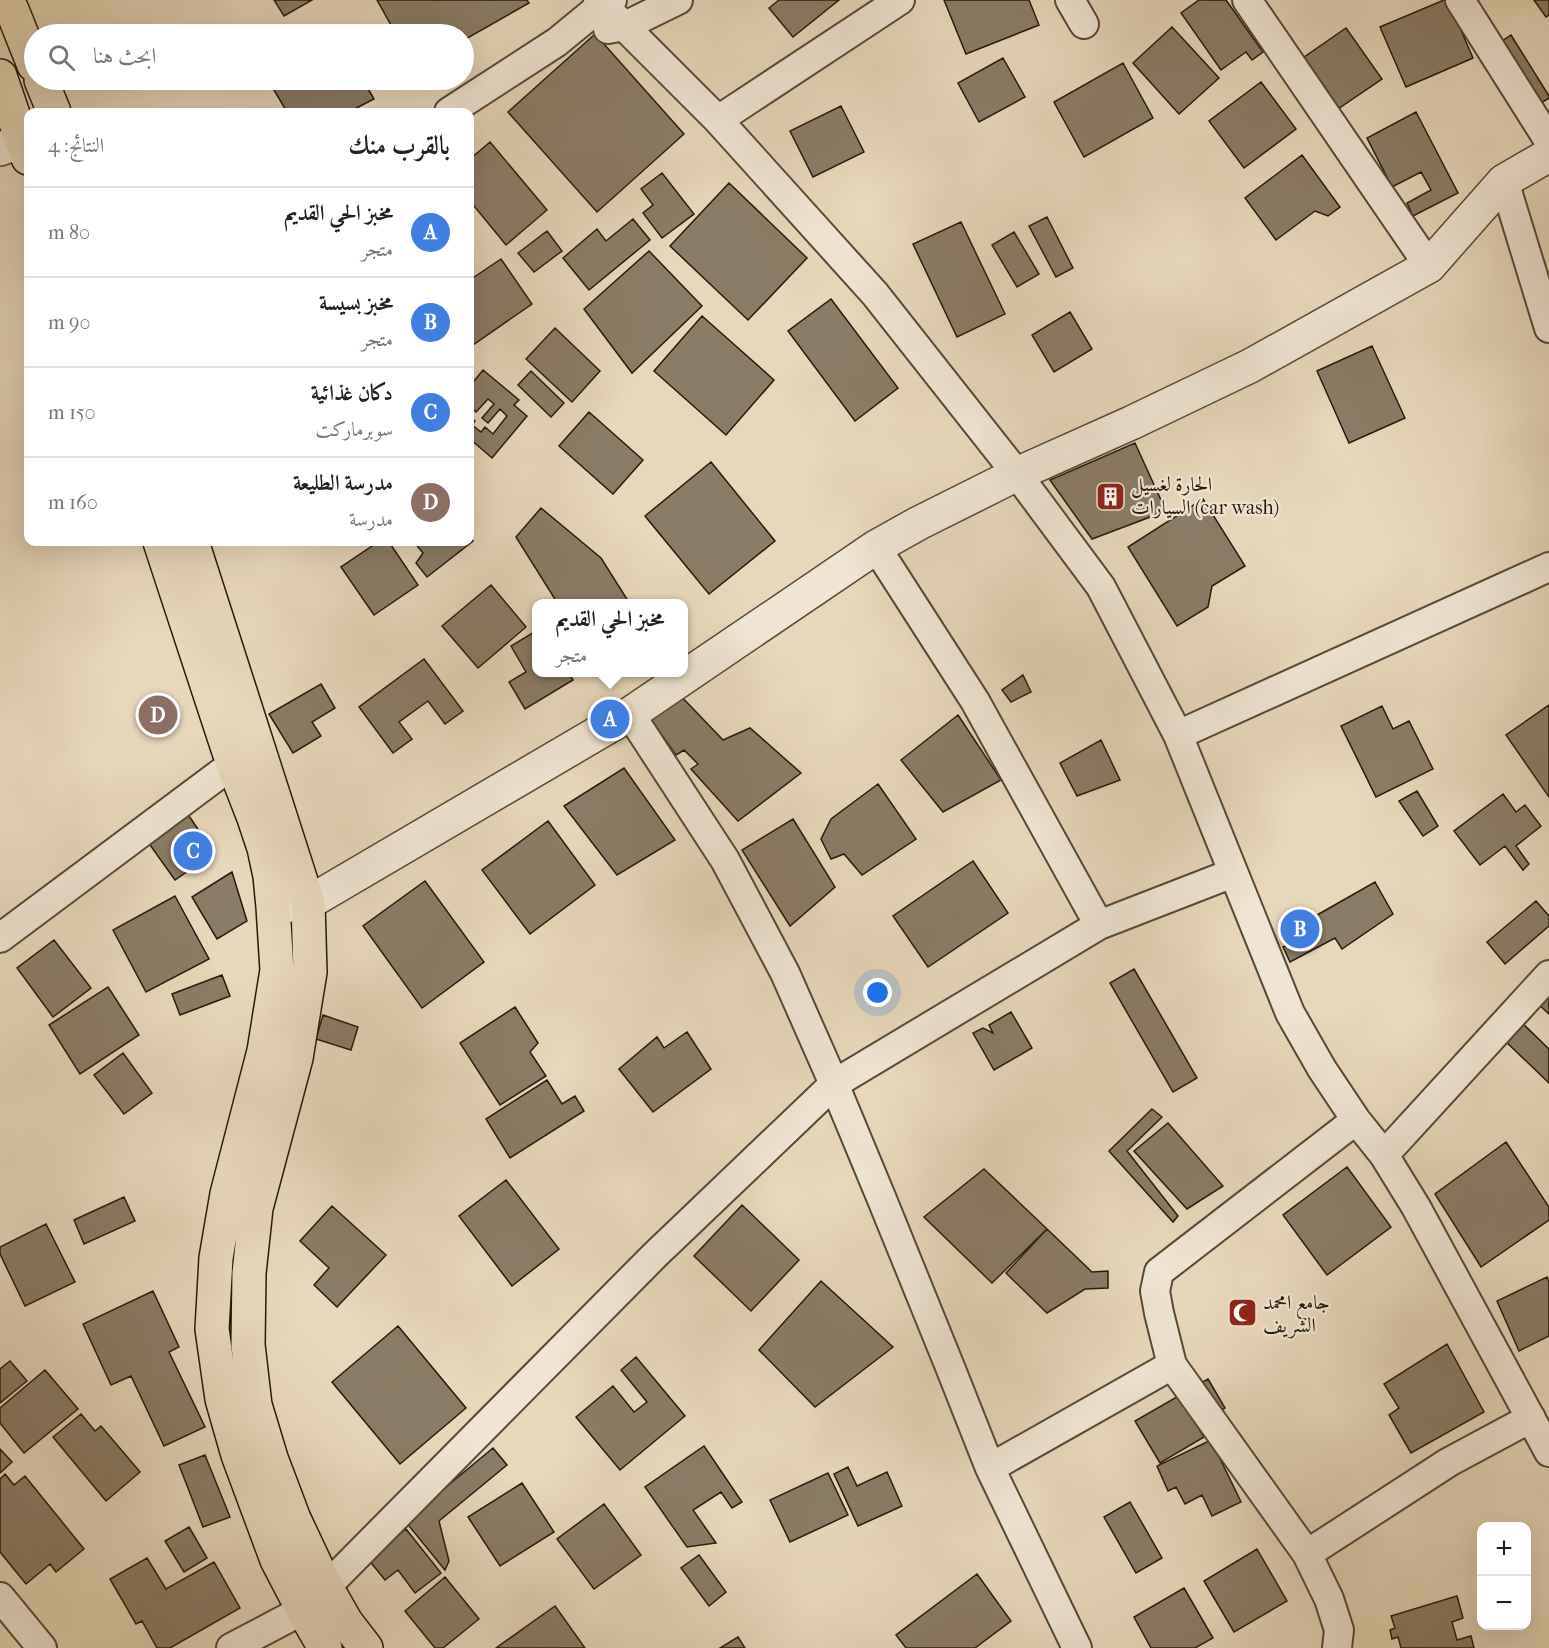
<!DOCTYPE html>
<html lang="ar">
<head>
<meta charset="utf-8">
<style>
	body { margin:0; font-family:"IM FELL French Canon",Amiri,serif; background:#f2f2f2; color:#202124; direction:rtl }
	.controls { position:absolute; right:18px; bottom:18px; display:grid; overflow:hidden; border-radius:12px; box-shadow:0 6px 24px #0002 }
	.controls button { width:54px; height:54px; display:grid; place-items:center; padding:0; border:0; border-bottom:2px solid #e0e0e0; background:#fff; color:#202124; font:30px sans-serif }
	.you { position:absolute; left:878px; top:993px; width:21px; height:21px; margin:-15px; border:4px solid #fff; border-radius:50%; background:#1a73e8; box-shadow:0 0 0 9px #1a73e833 }
	.badge { display:grid; place-items:center; width:39px; height:39px; border-radius:50%; background:#db2777; color:#fff; font-size:20px; font-weight:700 }
	.pin { position:absolute; translate:-50% -50%; border:3px solid #fff; box-shadow:0 2px 6px #0006 }
	.popup { position:absolute; left:532px; top:599px; width:156px; height:78px; box-sizing:border-box; display:grid; place-content:center; border-radius:12px; background:#fff; filter:drop-shadow(0 2px 4px #0005); font-size:20px; white-space:nowrap; color:#757577 }
	.popup b { font-size:22px; color:#202124 }
	.popup::after { content:''; position:absolute; left:50%; top:100%; margin-left:-12px; border:12px solid transparent; border-top-color:#fff }
	.list { margin:0; padding:0; list-style:none }
	h2 { display:flex; justify-content:space-between; align-items:center; height:78px; margin:0; padding:0 24px; font-size:26px }
	h2 small { font-size:20px; font-weight:400; color:#757577 }
	.list li { display:grid; grid-template-columns:39px 1fr auto; gap:18px; align-items:center; box-sizing:border-box; height:90px; padding:0 24px; border-top:2px solid #e0e0e0 }
	.list b { display:block; font-size:22px; white-space:nowrap }
	.list p { margin:0; font-size:20px; white-space:nowrap; color:#757577 }
	.list em { font-size:20px; font-style:normal; color:#757577 }
	.icon { flex:none; width:33px; height:33px; fill:none; stroke:currentColor; stroke-width:2; stroke-linecap:round; stroke-linejoin:round }
	.map { position:relative; flex:none; width:1549px; height:1648px; overflow:hidden; direction:ltr }
	.search { position:absolute; background:#fff; box-shadow:0 6px 24px #0002; left:24px; top:24px; width:450px; height:66px; display:flex; align-items:center; gap:15px; box-sizing:border-box; padding:0 21px; border-radius:33px; color:#757577; font-size:22px }
	.panel { position:absolute; background:#fff; box-shadow:0 6px 24px #0002; left:24px; top:108px; width:450px; height:438px; border-radius:12px; direction:rtl }
	.map>svg:first-child { display:block }
	.building { fill:#8b7c65; stroke:#271a09; stroke-width:1.5 }
	.lines { fill:none; stroke-linecap:round; stroke-linejoin:round }
	.minor-casing { stroke:#574935; stroke-width:32 }
	.tertiary-casing { stroke:#574935; stroke-width:36 }
	.primary-casing { stroke:#271a09; stroke-width:36 }
	.minor { stroke:#f0e5d2; stroke-width:28 }
	.tertiary { stroke:#f0e5d2; stroke-width:33 }
	.primary { stroke:#e8d7b9; stroke-width:33 }
	.labels { text-anchor:middle; dominant-baseline:central; stroke-width:4.5; stroke-linejoin:round; paint-order:stroke }
	.poi-label { font-size:20px; fill:#271a09; stroke:#f0e5d2; text-anchor:start }
</style>
</head>
<body>
<div class="map">
<svg width="1549" height="1648" viewBox="0 0 1549 1648">
	<rect width="100%" height="100%" fill="#e8d7b9"/>
	<filter id="stains"><feTurbulence type="fractalNoise" baseFrequency=".00333" numOctaves="4"/><feColorMatrix values="0 0 0 0 .2 0 0 0 0 .09 0 0 0 0 .02 0 0 0 .5 -.17"/></filter>
	<radialGradient id="worn" r=".72"><stop offset=".6" stop-color="#630" stop-opacity="0"/><stop offset="1" stop-color="#630" stop-opacity=".3"/></radialGradient>
	<path class="building" d="M274 0H312L284 16Z
		M377 0H527L529 3 464 40V34H396Z
		M779 0H839L793 37 769 8Z
		M944 0H1029L1039 25 966 54Z
		M1199 0H1226L1263 52 1252 60 1246 52 1221 70 1181 13Z
		M1444 0H1448L1473 58 1406 87 1380 27Z
		M1534 0H1549V15L1546 17Z
		M334 27 338 34H320Z
		M1172 27 1219 78 1179 114 1133 63Z
		M1346 28 1382 79 1335 111 1300 60Z
		M595 34 684 134 597 212 508 112Z
		M1511 35 1549 96V98L1538 105 1499 43Z
		M1003 58 1025 97 979 122 958 83Z
		M1123 63 1153 118 1084 157 1054 102Z
		M268 80H363L374 99 349 112H287Z
		M1261 82 1296 129 1244 168 1209 121Z
		M841 106 864 152 813 177 790 131Z
		M1416 112 1458 193 1413 216 1407 203 1431 190 1421 172 1392 187 1367 138Z
		M490 142 547 210 506 245 470 201V159Z
		M1302 155 1340 207 1328 216 1315 211 1276 240 1245 198Z
		M662 173 694 214 662 238 643 213 653 205 641 189Z
		M729 183 807 258 748 320 670 246Z
		M1047 217 1073 268 1056 277 1029 226Z
		M633 219 650 240 589 290 563 258 597 229 606 241Z
		M961 222 1005 314 957 337 913 244Z
		M547 231 562 251 534 272 518 253Z
		M1014 232 1039 274 1017 287 992 245Z
		M649 251 702 306 632 373 584 309Z
		M501 259 532 304 470 347V280Z
		M831 299 898 388 855 421 788 331Z
		M1070 312 1092 349 1054 372 1032 335Z
		M702 316 774 380 726 435 654 371Z
		M555 328 600 371 572 402 526 359Z
		M1372 346 1405 418 1349 443 1317 371Z
		M483 370 519 400 514 405 527 416 492 458 470 439V416L475 421 472 425 481 432 485 427 493 434 507 416 500 409 488 423 482 418 494 404 488 399 476 412 470 407V386Z
		M531 371 564 403 551 417 518 385Z
		M589 412 643 460 613 494 559 446Z
		M1135 443 1166 511 1092 539 1050 480Z
		M711 462 775 541 709 594 645 516Z
		M1203 499 1245 566 1212 586 1208 607 1177 626 1128 547Z
		M541 508 601 558 630 604H558L516 537Z
		M470 537 473 541 427 577 416 563 423 553 414 542H470Z
		M378 542H389L418 585 374 615 341 567Z
		M491 585 526 627 478 668 442 626Z
		M536 631V672H568L573 680 525 709 509 682 526 672 511 646Z
		M424 659 463 711 445 724 428 701 399 722 412 739 393 753 359 707Z
		M1023 675 1031 692 1011 702 1002 690Z
		M321 684 335 708 312 722 321 736 293 753 269 714Z
		M676 691 723 740 750 728 801 773 738 821 691 769 698 764 684 750 676 755 646 713Z
		M1549 705V797L1506 735Z
		M1382 706 1393 729 1409 721 1433 769 1376 797 1341 726Z
		M958 715 1001 780 943 812 901 760Z
		M1101 740 1120 780 1077 796 1060 763Z
		M624 768 675 840 617 875 564 806Z
		M878 784 916 839 862 875 844 854 831 859 821 839 831 819Z
		M1417 791 1438 826 1423 836 1399 801Z
		M1503 794 1516 812 1525 805 1541 826 1516 846 1529 864 1523 870 1505 846 1480 865 1454 831Z
		M185 810 214 853 175 880 145 838Z
		M793 819 835 887 790 926 742 850Z
		M548 821 595 885 530 934 482 870Z
		M973 861 1008 913 928 967 893 916Z
		M232 872 247 921 217 939 192 897Z
		M425 881 484 962 422 1008 363 926Z
		M1375 882 1393 914 1342 949 1335 938 1290 962 1283 947 1299 940 1296 927Z
		M175 896 209 959 146 992 113 930Z
		M1536 901 1549 916V926L1505 964 1487 942Z
		M54 940 91 988 53 1017 17 968Z
		M1134 969 1197 1078 1173 1092 1110 983Z
		M222 975 230 996 180 1015 172 994Z
		M108 987 139 1035 80 1074 49 1025Z
		M1549 988V1014L1536 1002Z
		M515 1007 538 1043 530 1052 546 1076 500 1105 460 1043Z
		M1011 1012 1032 1048 994 1070 973 1033 983 1028 993 1033 989 1025Z
		M323 1015 358 1027 351 1050 316 1039Z
		M1520 1021 1549 1049V1083L1503 1039Z
		M687 1032 711 1069 653 1112 619 1069 657 1037 664 1048Z
		M123 1053 152 1093 124 1114 94 1075Z
		M547 1080 562 1104 575 1096 584 1111 510 1158 486 1119Z
		M1152 1109 1162 1117 1127 1151 1178 1216 1173 1222 1109 1151Z
		M1168 1123 1223 1186 1187 1209 1134 1151Z
		M1506 1142 1549 1207V1220L1481 1267 1435 1194Z
		M1347 1167 1391 1227 1327 1275 1283 1215Z
		M984 1169 1047 1229 992 1283 924 1217Z
		M506 1180 559 1249 512 1286 459 1216Z
		M124 1197 135 1221 84 1244 74 1220Z
		M742 1205 799 1260 751 1311 694 1256Z
		M332 1206 386 1255 337 1307 314 1285 329 1268 300 1241Z
		M46 1224 75 1282 25 1306 0 1254V1247Z
		M1047 1229 1092 1272 1108 1271V1288L1085 1289 1047 1313 1006 1273Z
		M1547 1277 1549 1282V1336L1519 1351 1497 1301Z
		M821 1281 893 1347 815 1407 759 1350Z
		M153 1291 179 1347 169 1352 205 1427 164 1446 131 1376 111 1385 83 1324Z
		M398 1326 466 1408 400 1464 332 1382Z
		M1447 1344 1484 1412 1411 1453 1389 1415 1399 1408 1384 1384Z
		M636 1357 685 1416 620 1470 576 1417 613 1386 634 1412 647 1402 621 1370Z
		M10 1361 27 1381 0 1403V1369Z
		M45 1370 78 1409 24 1453 0 1423V1408Z
		M1208 1379 1225 1408 1196 1424 1204 1437 1160 1463 1135 1421Z
		M81 1414 95 1431 101 1426 140 1472 106 1501 53 1437Z
		M1211 1440 1241 1502 1212 1516 1202 1495 1185 1504 1176 1487 1168 1491 1157 1466Z
		M704 1446 742 1502 732 1508 721 1492 693 1510 716 1543 687 1547 645 1487Z
		M493 1448 507 1465 439 1521 449 1561 445 1570 405 1521Z
		M0 1449 12 1462 0 1473Z
		M205 1455 230 1517 203 1527 179 1465Z
		M848 1467 857 1486 887 1472 902 1506 858 1526 834 1474Z
		M828 1473 848 1515 790 1542 770 1500Z
		M5 1474 14 1485 25 1476 84 1549 56 1572 50 1564 26 1584 0 1552V1479Z
		M522 1483 554 1532 500 1566 468 1517Z
		M1130 1502 1162 1558 1136 1573 1104 1517Z
		M604 1504 641 1555 594 1589 557 1539Z
		M189 1527 207 1558 184 1572 165 1541Z
		M406 1529 441 1573 415 1593 398 1570 385 1580 368 1559Z
		M1257 1549 1287 1601 1234 1632 1204 1581Z
		M699 1555 726 1592 709 1606 681 1568Z
		M147 1558 166 1589 214 1562 240 1608 170 1648H157L142 1621 136 1624 110 1579Z
		M977 1574 1011 1621 975 1648H906L896 1635Z
		M445 1577 479 1619 443 1648H435L405 1611Z
		M1184 1588 1213 1638 1195 1648H1151L1134 1617Z
		M1457 1596 1463 1618 1452 1622 1457 1640 1471 1636 1474 1648H1401L1398 1637 1392 1639 1390 1630 1395 1628 1391 1616Z
		M555 1606 585 1648H496Z
		M738 1637 745 1648H720Z"/>
	<g class="lines">
		<defs>
			<path id="minor" d="M598 0 718 120 875 294 1017 474 1101 587 1178 735 1290 1013 1322 1069 1356 1120 1384 1155 1416 1207 1549 1452
				M1070 0 1084 24
				M1247 0 1429 266
				M1460 0 1549 141
				M608 29 625 26 678 0
				M449 112 557 42 602 5 612 0
				M718 120 900 0
				M1504 181 1549 328
				M876 547 975 701 1099 925
				M630 714 725 860 785 973 834 1084 881 1197 950 1367 990 1468 1077 1648
				M1178 735 1549 567
				M0 938 233 764
				M1384 1155 1549 975
				M1172 1365 1307 1554
				M990 1468 1172 1365 1159 1313 1155 1291 1159 1272 1356 1120
				M326 1587 655 1255 834 1084 1099 925 1233 873
				M0 1597 42 1648
				M231 1648 303 1610
				M1337 1648 1339 1630 1329 1599 1307 1554 1449 1462 1531 1418"/>
			<path id="tertiary" d="M0 149 28 139
				M282 906 308 903 630 714 876 547 919 523 1017 474 1131 423 1250 366 1429 266 1504 181 1549 155"/>
			<path id="primary" d="M6 0 12 10 34 65
				M0 76 28 158
				M41 80 54 112
				M160 542 233 764 254 818 264 848 270 876 273 907 277 970 264 1051 227 1194 216 1258 212 1329 222 1399 238 1455 277 1560 303 1610 325 1648
				M192 542 308 903 310 972 296 1058 256 1208 249 1273 248 1345 255 1405 271 1458 294 1519 326 1587 346 1622 366 1648"/>
		</defs>
		<use href="#minor" class="minor-casing"/>
		<use href="#tertiary" class="tertiary-casing"/>
		<use href="#primary" class="primary-casing"/>
		<use href="#minor" class="minor"/>
		<use href="#tertiary" class="tertiary"/>
		<use href="#primary" class="primary"/>
	</g>
	<defs>
		<symbol id="building-square" viewBox="-11 -11 22 22"><rect x="-9" y="-9" width="18" height="18" rx="4" fill="#8f2418" stroke="#f0e5d2"/><path d="M-4-6H4V6H1V3H-1V6H-4ZM-2.5-4.3h1.7v1.8h-1.7ZM.8-4.3h1.7v1.8H.8ZM-2.5-1h1.7V.8h-1.7ZM.8-1h1.7V.8H.8Z" fill="#fff"/></symbol>
		<symbol id="mosque-square" viewBox="-11 -11 22 22"><rect x="-9" y="-9" width="18" height="18" rx="4" fill="#8f2418" stroke="#f0e5d2"/><path d="M3.5-4.9A6 6 0 1 0 3.5 4.9A5 5 0 1 1 3.5-4.9Z" fill="#fff"/></symbol>
	</defs>
	<g fill-rule="evenodd">
		<use href="#building-square" x="1094" y="480" width="33" height="33"/>
		<use href="#mosque-square" x="1226" y="1296" width="33" height="33"/>
	</g>
	<g class="labels">
		<g class="poi-label">
			<text x="1131" y="484">الحارة لغسيل<tspan x="1131" dy="23">السيارات (car wash)</tspan></text>
			<text x="1263" y="1302">جامع امحمد<tspan x="1263" dy="23">الشريف</tspan></text>
		</g>
	</g>
	<rect width="100%" height="100%" filter="url(#stains)"/>
	<rect width="100%" height="100%" fill="url(#worn)"/>
</svg>
<div class="controls">
<button>+</button>
<button>−</button>
</div>
<div class="you"></div>
<div class="pin badge" style="left:610px;top:719px;background:#3f7fe0">A</div>
<div class="popup"><b>مخبز الحي القديم</b>متجر</div>
<div class="pin badge" style="left:1300px;top:929px;background:#3f7fe0">B</div>
<div class="pin badge" style="left:193px;top:851px;background:#3f7fe0">C</div>
<div class="pin badge" style="left:158px;top:715px;background:#8d6e63">D</div>
<div class="search"><svg class="icon" aria-label="search" viewBox="0 0 24 24"><circle cx="10" cy="10" r="6"/><path d="M15 15l6 6"/></svg>ابحث هنا</div>
<section class="panel">
<h2>بالقرب منك<small>النتائج: 4</small></h2>
<ul class="list">
<li><span class="badge" style="background:#3f7fe0">A</span><div><b>مخبز الحي القديم</b><p>متجر</p></div><em>80 m</em></li>
<li><span class="badge" style="background:#3f7fe0">B</span><div><b>مخبز بسيسة</b><p>متجر</p></div><em>90 m</em></li>
<li><span class="badge" style="background:#3f7fe0">C</span><div><b>دكان غذائية</b><p>سوبرماركت</p></div><em>150 m</em></li>
<li><span class="badge" style="background:#8d6e63">D</span><div><b>مدرسة الطليعة</b><p>مدرسة</p></div><em>160 m</em></li>
</ul>
</section>
</div>
</body>
</html>
